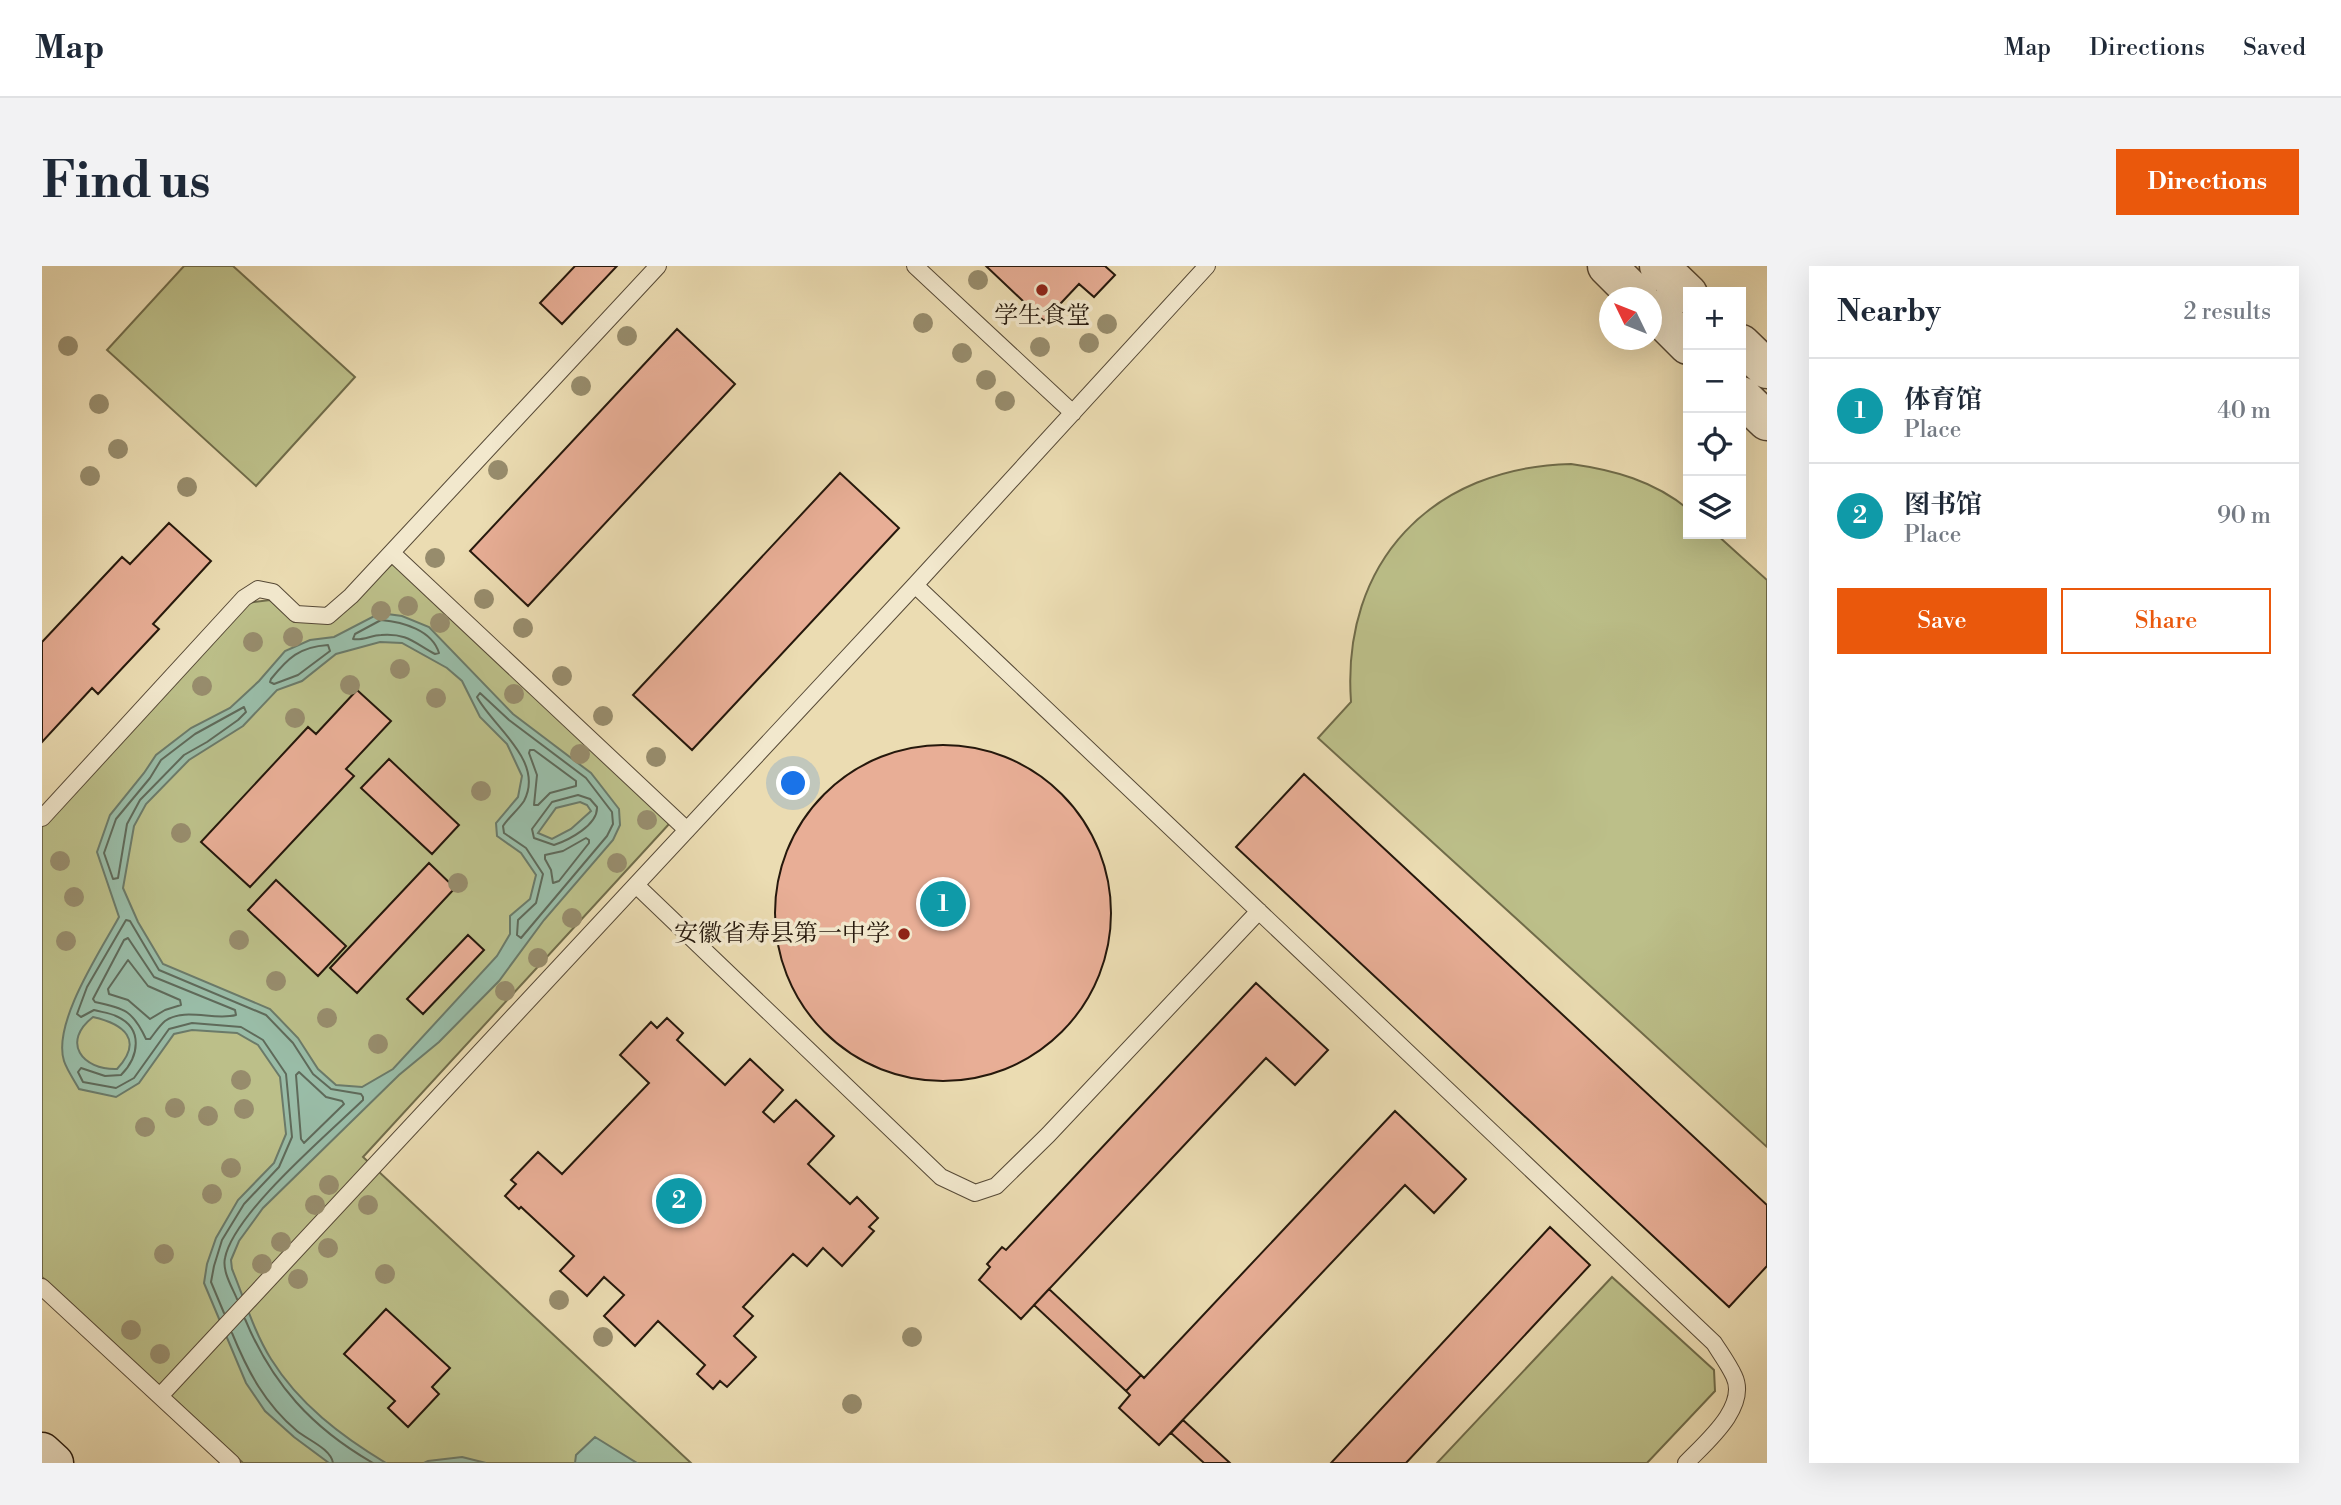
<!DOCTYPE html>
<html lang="en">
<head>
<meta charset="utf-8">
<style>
	body { margin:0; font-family:"Libre Bodoni","Noto Serif SC",serif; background:#f2f2f3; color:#1f2937 }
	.controls { position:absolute; right:21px; top:21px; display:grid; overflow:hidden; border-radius:0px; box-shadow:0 7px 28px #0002 }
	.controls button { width:63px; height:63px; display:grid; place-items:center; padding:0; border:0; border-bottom:2px solid #e0e1e3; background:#fff; color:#1f2937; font:35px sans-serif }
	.compass { position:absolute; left:1557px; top:21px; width:63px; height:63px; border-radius:50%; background:#fff; box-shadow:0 7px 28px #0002; rotate:313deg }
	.you { position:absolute; left:752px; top:518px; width:24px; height:24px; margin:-18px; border:5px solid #fff; border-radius:50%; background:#1a73e8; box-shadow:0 0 0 10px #1a73e833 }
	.badge { display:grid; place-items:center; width:46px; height:46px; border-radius:50%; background:#ea580c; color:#fff; font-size:23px; font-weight:700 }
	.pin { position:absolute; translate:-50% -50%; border:4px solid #fff; box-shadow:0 2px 7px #0006 }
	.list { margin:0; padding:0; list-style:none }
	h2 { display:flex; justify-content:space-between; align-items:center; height:91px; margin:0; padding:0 28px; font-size:30px }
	h2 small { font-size:23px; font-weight:400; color:#747a83 }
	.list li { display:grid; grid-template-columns:46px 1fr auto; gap:21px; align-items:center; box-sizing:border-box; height:105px; padding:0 28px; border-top:2px solid #e0e1e3 }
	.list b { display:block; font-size:26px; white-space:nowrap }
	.list p { margin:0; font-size:23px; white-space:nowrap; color:#747a83 }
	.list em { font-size:23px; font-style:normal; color:#747a83 }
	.actions { display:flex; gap:14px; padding:21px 28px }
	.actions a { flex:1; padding:16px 0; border:2px solid #ea580c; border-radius:0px; text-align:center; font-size:24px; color:#ea580c }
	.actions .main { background:#ea580c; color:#fff }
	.icon { flex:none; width:38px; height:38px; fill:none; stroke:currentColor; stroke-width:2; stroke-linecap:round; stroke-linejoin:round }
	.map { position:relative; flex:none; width:1725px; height:1197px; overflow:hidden; border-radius:0px }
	header { display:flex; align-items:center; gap:42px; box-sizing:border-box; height:98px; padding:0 35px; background:#fff; border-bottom:2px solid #e0e1e3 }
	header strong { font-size:33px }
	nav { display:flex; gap:38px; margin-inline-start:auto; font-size:24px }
	.intro { display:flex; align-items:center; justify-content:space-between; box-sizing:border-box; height:168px; padding:0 42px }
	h1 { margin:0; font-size:49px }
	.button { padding:18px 32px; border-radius:0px; background:#ea580c; color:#fff; font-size:24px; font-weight:700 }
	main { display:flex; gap:42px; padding:0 42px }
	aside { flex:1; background:#fff; border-radius:0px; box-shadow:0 7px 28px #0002 }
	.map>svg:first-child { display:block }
	.green { fill:#bcbf89; stroke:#706c4a; stroke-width:2 }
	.water { fill:#99bca7; stroke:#6b7a69; stroke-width:2; fill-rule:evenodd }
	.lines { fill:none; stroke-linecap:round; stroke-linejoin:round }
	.shore { stroke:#5f6a5a; stroke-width:2 }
	.building { fill:#e8ae96; stroke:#25180c; stroke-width:2 }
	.service-casing { stroke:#564936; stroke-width:18 }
	.tertiary-casing { stroke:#564936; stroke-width:41 }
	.secondary-casing { stroke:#25180c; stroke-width:41 }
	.service { stroke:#f2e8cd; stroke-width:16 }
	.tertiary { stroke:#f2e8cd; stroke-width:38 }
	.secondary { stroke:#f2e8cd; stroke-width:38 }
	.tree { fill:#978c6c }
	.poi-dot { fill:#8f2418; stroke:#f2e8cd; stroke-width:2.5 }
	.labels { text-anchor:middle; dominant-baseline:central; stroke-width:7; stroke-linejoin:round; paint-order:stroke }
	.poi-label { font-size:24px; fill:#25180c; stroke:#f2e8cd }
</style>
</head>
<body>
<header>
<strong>Map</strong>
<nav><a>Map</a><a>Directions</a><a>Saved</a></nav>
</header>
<div class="intro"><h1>Find us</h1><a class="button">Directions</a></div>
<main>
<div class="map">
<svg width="1725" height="1197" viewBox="0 0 1725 1197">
	<rect width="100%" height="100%" fill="#ebdcb2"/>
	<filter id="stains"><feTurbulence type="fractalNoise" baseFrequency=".00286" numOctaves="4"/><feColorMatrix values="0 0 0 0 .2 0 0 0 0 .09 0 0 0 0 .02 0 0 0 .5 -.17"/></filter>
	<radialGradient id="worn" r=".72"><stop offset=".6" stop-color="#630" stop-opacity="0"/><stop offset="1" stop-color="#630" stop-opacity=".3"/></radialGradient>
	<path class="green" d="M142 0H191L313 111 214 220 65 84Z
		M1529 198C1572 204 1612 215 1646 243V268H1674L1725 314V881L1276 472 1309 436C1299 296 1390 201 1529 198Z
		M352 296 628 557 321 891 649 1197H201L0 1011V559L205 337 228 334 252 356 293 354Z
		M1570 1011 1672 1104 1673 1125 1605 1197H1395Z"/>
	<path class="water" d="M338 347 360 350 387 361 471 448 549 507 577 543 578 559 571 574 502 654 457 715 397 776 357 809 221 942 197 975 189 994 190 1003C202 1032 212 1066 229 1093 257 1138 299 1170 344 1197H287L252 1171 223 1145 204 1117 162 1017 165 998 174 972 196 934 232 897 244 868 238 811 216 779 195 767 150 764 132 768 97 817 74 831 37 823C32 814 25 804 22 795 10 757 59 684 77 651L55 586 68 549 102 507 114 489 149 462 188 442 217 415 243 385 268 374 292 371ZM338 376 360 377 405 402 420 415 438 451 465 478 480 510 476 531 454 557 455 570 479 587 494 609 488 633 468 650V668L455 690 351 803 320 821 294 819 276 803 256 772 228 743 121 698 96 656 81 622 92 560 104 538 147 494 201 460 235 424 260 415 294 388ZM538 536 545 539 549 545 529 563 510 573 496 567 514 542ZM51 751C82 758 102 774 75 803 40 804 19 776 51 751Z
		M553 1171 595 1197H533L534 1189Z
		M420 1191 444 1197H382L386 1195Z"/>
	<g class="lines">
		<path class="shore" d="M339 354C361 356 390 364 397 387L393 388C372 377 366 367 339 369 330 369 320 375 311 373L313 368Z
			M286 379 288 385 256 409 232 418 228 416 229 413C246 392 257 381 286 379Z
			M438 427 467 454 544 512 570 546 571 558 565 570 479 672 475 669 476 654 494 637 501 608 484 582 462 567 461 560C467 551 476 544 482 535 503 495 451 461 435 431Z
			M202 441 204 446 196 454 165 476 142 489 98 534 85 558 76 612 71 613 62 587 74 553 108 512 119 494 153 468Z
			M488 484H492L534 515V520L508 527 496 539H492L495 509 487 487Z
			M536 529 548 533 555 541C556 559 527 574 512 579L492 572 490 563 510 536Z
			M544 572 547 574V577L517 615 511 617 509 604 503 593V589L521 585Z
			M86 672 112 711 193 744 194 749C172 755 143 741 123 755 117 760 113 767 108 773H104C91 745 83 742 53 736L51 733 82 674Z
			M86 694 106 720 138 734 139 739 123 744 108 753 86 734 67 728 66 723Z
			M257 806 284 831 300 835 302 838 262 877 259 873 254 809Z
			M182 1047 169 1016 172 1000 180 974 202 938 237 901 250 871 244 808 221 774 199 761 150 757 127 763 92 812 74 822 41 816 36 806 39 802 63 810 79 809C97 791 102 762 74 750 68 747 59 746 52 744L39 751 35 748 45 721 84 654 88 655 117 704 224 749 251 777 271 808 289 823 319 828 321 831V834C286 868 192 947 183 992 180 1005 190 1021 195 1033
			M203 1053C230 1118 270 1162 331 1197
			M190 1067C206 1106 223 1138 255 1165 266 1174 289 1183 291 1197"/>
	</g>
	<path class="building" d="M533 0H575L520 58 498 37Z
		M944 0H1063L1073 9 1052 31 1037 18 1002 55Z
		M635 63 693 118 486 340 428 285Z
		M798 207 857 262 650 484 591 429Z
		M127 257 169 295 111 358 117 363 56 428 50 422 0 476V376L80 291 88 298Z
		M315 424 349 455 304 503 312 510 208 621 159 576 266 461 274 468Z
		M733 647a168 168 0 1 1 336 0a168 168 0 1 1-336 0Z
		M347 493 417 559 390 588 319 522Z
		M1262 508 1725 939V1000L1687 1041 1194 581Z
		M387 597 413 622 315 727 288 702Z
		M234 614 304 680 276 710 206 644Z
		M426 669 442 684 381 748 365 733Z
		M1214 717 1286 784 1253 819 1224 792 979 1053 937 1014 948 1001 945 998 960 981 964 984Z
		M625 752 641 767 635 774 683 819 708 793 741 824 721 846 732 856 754 834 792 870 766 898 808 938 815 931 836 952 827 961 832 965 800 1000 781 982 765 1000 751 988 701 1041 711 1050 692 1070 714 1091 685 1121 678 1115 671 1123 655 1108 663 1099 616 1055 593 1080 562 1050 582 1029 562 1011 545 1030 518 1005 532 990 479 941 477 943 463 930 474 918 469 914 496 886 520 908 607 817 578 789 609 756 615 762Z
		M1353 845 1424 913 1392 947 1363 919 1117 1179 1077 1142 1088 1129 1084 1125 1099 1109 1102 1112Z
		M1508 961 1548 999 1364 1197H1289Z
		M1007 1023 1099 1109 1084 1125 992 1039Z
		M344 1043 408 1102 390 1121 397 1128 366 1161 346 1142 353 1135 302 1088Z
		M1141 1154 1188 1197H1162L1129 1167Z"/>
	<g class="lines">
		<defs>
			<path id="service" d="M873 0 1031 147
				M350 287 645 564
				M873 319 1672 1077C1679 1088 1687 1099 1692 1110 1707 1141 1663 1177 1644 1197
				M0 552 202 332 216 323 231 326 254 348 286 350 309 330 616 0
				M594 619 899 911 933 927 954 920 1006 869 1217 645
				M0 1021 190 1197
				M118 1130 873 319 1165 0"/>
			<path id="tertiary" d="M1565 0 1597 32
				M1617 0 1646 28
				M1610 43 1646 79
				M1699 78 1725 103
				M1699 130 1725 155"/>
			<path id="secondary" d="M0 1186 12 1197"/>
		</defs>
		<use href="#service" class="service-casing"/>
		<use href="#tertiary" class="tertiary-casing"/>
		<use href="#secondary" class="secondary-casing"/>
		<use href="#service" class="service"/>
		<use href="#tertiary" class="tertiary"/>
		<use href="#secondary" class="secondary"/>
	</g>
	<g class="tree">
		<circle cx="936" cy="14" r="10"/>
		<circle cx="881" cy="57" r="10"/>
		<circle cx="1065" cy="58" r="10"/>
		<circle cx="585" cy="70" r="10"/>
		<circle cx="1047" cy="77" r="10"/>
		<circle cx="26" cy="80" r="10"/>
		<circle cx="998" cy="81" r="10"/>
		<circle cx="920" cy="87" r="10"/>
		<circle cx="944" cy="114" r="10"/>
		<circle cx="539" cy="120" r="10"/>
		<circle cx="963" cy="135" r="10"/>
		<circle cx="57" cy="138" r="10"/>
		<circle cx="76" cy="183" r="10"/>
		<circle cx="456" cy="204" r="10"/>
		<circle cx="48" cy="210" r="10"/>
		<circle cx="145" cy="221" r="10"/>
		<circle cx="393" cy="292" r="10"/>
		<circle cx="442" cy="333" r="10"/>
		<circle cx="366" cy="340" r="10"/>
		<circle cx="339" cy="345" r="10"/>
		<circle cx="398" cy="357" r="10"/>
		<circle cx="481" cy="362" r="10"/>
		<circle cx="251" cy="371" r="10"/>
		<circle cx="211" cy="376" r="10"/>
		<circle cx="358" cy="403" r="10"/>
		<circle cx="520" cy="410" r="10"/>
		<circle cx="308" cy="419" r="10"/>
		<circle cx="160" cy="420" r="10"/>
		<circle cx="472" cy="428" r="10"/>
		<circle cx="394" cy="432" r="10"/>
		<circle cx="561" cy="450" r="10"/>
		<circle cx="253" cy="452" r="10"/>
		<circle cx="538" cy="488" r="10"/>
		<circle cx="614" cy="491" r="10"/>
		<circle cx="439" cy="525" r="10"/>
		<circle cx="605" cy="554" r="10"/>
		<circle cx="139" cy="567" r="10"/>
		<circle cx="18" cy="595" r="10"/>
		<circle cx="575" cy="597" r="10"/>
		<circle cx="416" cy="617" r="10"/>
		<circle cx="32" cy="631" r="10"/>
		<circle cx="530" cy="652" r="10"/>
		<circle cx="197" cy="674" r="10"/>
		<circle cx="24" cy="675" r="10"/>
		<circle cx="496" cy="692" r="10"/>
		<circle cx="234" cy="715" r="10"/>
		<circle cx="463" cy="725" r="10"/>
		<circle cx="285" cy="752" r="10"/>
		<circle cx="336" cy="778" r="10"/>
		<circle cx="199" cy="814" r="10"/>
		<circle cx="133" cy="842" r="10"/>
		<circle cx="202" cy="843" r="10"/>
		<circle cx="166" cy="850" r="10"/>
		<circle cx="103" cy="861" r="10"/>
		<circle cx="189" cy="902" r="10"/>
		<circle cx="287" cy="919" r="10"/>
		<circle cx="170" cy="928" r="10"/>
		<circle cx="273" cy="939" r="10"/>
		<circle cx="326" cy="939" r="10"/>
		<circle cx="239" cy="976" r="10"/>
		<circle cx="286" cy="982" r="10"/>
		<circle cx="122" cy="988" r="10"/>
		<circle cx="220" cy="998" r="10"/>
		<circle cx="343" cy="1008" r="10"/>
		<circle cx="256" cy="1013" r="10"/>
		<circle cx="517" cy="1034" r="10"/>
		<circle cx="89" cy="1064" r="10"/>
		<circle cx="561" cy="1071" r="10"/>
		<circle cx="870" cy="1071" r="10"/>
		<circle cx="118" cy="1088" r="10"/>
		<circle cx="810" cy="1138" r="10"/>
	</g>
	<g class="poi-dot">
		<circle cx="1000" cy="24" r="7"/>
		<circle cx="862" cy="668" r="7"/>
	</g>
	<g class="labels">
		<g class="poi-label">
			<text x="1000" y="50">学生食堂</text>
			<text x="848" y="668" text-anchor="end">安徽省寿县第一中学</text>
		</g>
	</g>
	<rect width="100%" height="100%" filter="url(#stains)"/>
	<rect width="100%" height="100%" fill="url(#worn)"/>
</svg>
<div class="controls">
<button>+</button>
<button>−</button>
<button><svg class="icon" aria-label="locate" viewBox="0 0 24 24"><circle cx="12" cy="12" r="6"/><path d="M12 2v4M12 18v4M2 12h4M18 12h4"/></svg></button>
<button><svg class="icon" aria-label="layers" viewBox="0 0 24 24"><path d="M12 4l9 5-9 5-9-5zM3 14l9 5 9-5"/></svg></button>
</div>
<svg class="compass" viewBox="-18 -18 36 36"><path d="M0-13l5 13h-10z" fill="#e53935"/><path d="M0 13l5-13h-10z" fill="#747a83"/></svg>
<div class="you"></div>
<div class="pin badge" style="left:901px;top:638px;background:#0f9aa8">1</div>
<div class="pin badge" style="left:637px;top:935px;background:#0f9aa8">2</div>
</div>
<aside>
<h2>Nearby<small>2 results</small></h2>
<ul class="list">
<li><span class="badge" style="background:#0f9aa8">1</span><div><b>体育馆</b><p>Place</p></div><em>40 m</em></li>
<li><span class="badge" style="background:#0f9aa8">2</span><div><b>图书馆</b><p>Place</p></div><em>90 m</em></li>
</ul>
<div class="actions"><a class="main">Save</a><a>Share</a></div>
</aside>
</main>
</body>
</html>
